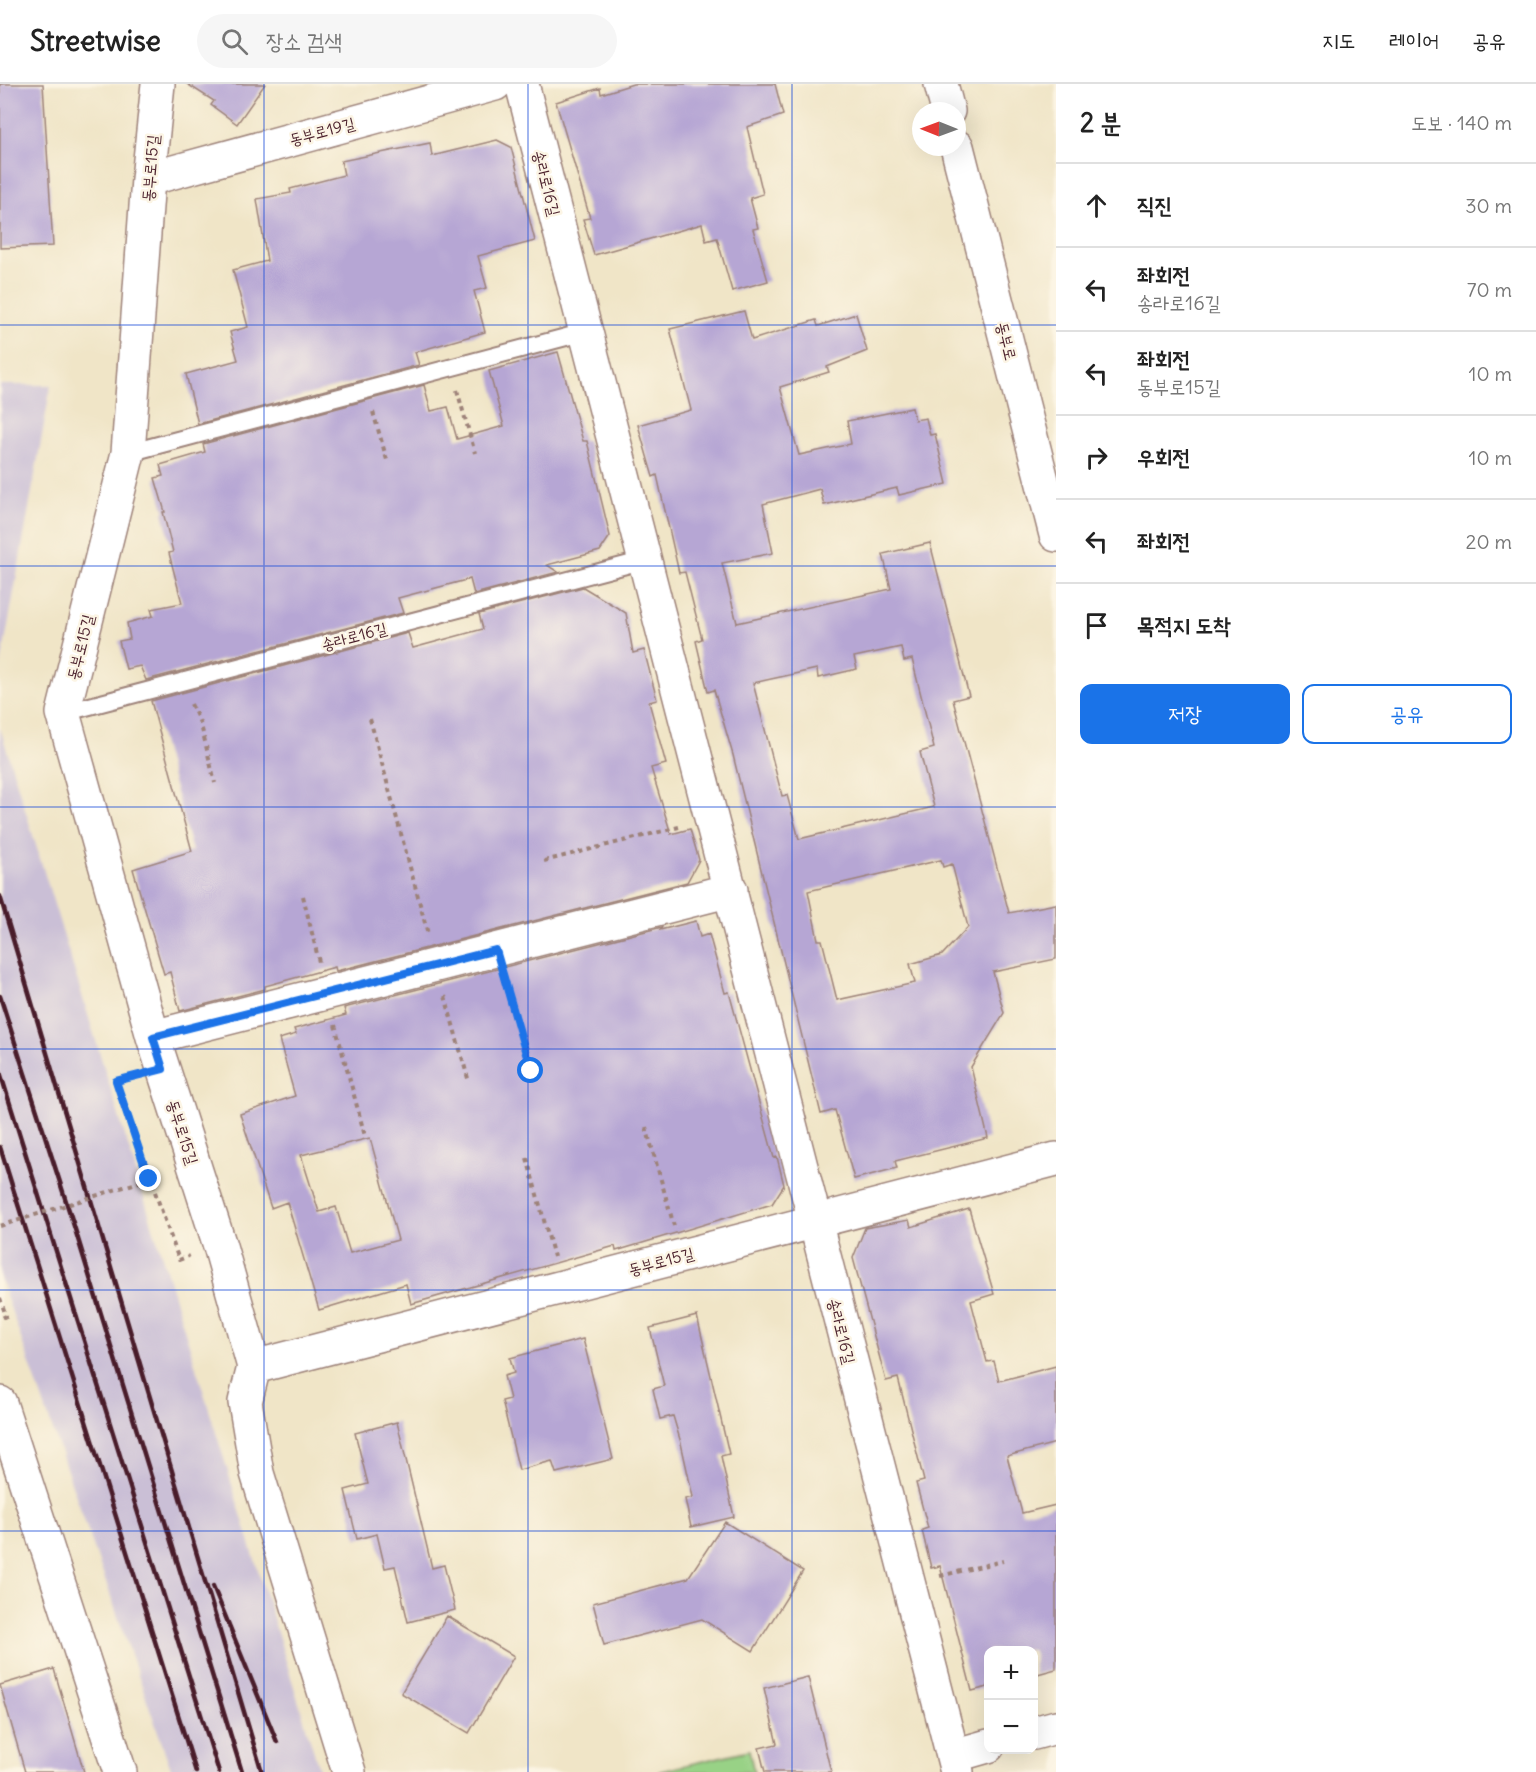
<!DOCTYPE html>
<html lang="ko">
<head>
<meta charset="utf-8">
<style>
	body { margin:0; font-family:Delius,"Poor Story",sans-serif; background:#f6f6f6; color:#222 }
	.controls { position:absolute; right:18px; bottom:18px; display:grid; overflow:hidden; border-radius:12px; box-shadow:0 6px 24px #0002 }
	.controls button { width:54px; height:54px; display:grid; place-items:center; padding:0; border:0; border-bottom:2px solid #e0e0e0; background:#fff; color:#222; font:30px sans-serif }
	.compass { position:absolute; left:912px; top:18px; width:54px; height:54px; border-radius:50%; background:#fff; box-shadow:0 6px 24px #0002; rotate:271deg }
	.stop { position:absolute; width:18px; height:18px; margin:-14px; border:4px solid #1a73e8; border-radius:50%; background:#fff }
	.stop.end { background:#1a73e8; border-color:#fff; box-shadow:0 2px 6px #0008 }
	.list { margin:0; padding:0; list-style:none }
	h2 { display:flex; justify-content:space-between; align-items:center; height:78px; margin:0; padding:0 24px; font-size:26px }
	h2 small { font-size:20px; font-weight:400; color:#767676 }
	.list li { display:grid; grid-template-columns:39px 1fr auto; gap:18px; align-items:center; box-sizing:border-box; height:84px; padding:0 24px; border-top:2px solid #e0e0e0 }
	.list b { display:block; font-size:22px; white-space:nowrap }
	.list p { margin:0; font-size:20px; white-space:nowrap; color:#767676 }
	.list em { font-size:20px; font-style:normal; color:#767676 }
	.actions { display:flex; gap:12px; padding:18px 24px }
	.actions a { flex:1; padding:14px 0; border:2px solid #1a73e8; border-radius:12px; text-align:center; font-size:21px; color:#1a73e8 }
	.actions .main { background:#1a73e8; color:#fff }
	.icon { flex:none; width:33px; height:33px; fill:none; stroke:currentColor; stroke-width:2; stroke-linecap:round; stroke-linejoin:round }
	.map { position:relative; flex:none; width:1056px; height:1688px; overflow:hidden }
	header { display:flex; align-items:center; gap:36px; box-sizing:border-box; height:84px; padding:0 30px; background:#fff; border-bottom:2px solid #e0e0e0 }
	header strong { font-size:28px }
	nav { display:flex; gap:33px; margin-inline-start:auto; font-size:21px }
	.search { width:420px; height:54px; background:#f6f6f6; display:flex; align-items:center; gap:15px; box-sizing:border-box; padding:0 21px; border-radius:33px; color:#767676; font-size:22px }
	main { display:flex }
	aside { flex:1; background:#fff }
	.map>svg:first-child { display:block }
	.industrial { fill:#cabfd6 }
	.green { fill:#98d286; stroke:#717858; stroke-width:1.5 }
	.building { fill:#b6a6d4; fill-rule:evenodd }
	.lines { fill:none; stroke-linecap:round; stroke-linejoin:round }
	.service-casing { stroke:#9d8279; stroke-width:20 }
	.minor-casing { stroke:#9d8279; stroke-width:36 }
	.secondary-casing { stroke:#9d8279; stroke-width:36 }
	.path { stroke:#9d8279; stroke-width:4; stroke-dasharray:4.5 4.5; stroke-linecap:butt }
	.service { stroke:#fff; stroke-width:16 }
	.minor { stroke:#fff; stroke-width:33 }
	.secondary { stroke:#fff; stroke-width:33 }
	.rail { stroke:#4a1f2b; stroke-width:4.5 }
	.path-bridge { stroke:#9d8279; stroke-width:4; stroke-dasharray:4.5 4.5; stroke-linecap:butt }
	.route { stroke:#1a73e8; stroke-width:8 }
	.grid { fill:none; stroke:#1d4ed8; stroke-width:1.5; stroke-opacity:0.55 }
	.labels { text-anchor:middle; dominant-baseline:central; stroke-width:5; stroke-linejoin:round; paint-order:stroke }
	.street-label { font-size:16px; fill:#4a1f2b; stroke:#fcf5e5 }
</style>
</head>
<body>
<header>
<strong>Streetwise</strong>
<div class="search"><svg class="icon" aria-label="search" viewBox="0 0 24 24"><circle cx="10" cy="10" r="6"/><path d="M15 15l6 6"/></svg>장소 검색</div>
<nav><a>지도</a><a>레이어</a><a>공유</a></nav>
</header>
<main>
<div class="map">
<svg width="1056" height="1688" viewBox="0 0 1056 1688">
	<rect width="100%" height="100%" fill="#fcf5e5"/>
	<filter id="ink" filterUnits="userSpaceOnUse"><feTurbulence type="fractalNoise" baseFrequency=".0167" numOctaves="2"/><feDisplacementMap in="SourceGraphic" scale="12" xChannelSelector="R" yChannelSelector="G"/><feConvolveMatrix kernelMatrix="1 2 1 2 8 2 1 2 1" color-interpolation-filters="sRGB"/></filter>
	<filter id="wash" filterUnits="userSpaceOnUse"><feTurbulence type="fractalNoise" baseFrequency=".008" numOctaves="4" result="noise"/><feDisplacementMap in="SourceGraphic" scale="24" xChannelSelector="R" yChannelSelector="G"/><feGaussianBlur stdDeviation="1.35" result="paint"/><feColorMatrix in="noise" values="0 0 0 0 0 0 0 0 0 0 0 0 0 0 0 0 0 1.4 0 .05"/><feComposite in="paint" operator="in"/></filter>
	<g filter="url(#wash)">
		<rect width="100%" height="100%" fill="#f0e5c7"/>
		<path class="industrial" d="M0 301H51L0 586Z
			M0 644 320 1688H172L0 1194Z"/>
		<path class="green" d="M749 1666 754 1688H657Z"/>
		<g id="blocks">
			<path class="building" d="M0 0H43L53 162 0 164Z
				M187 0H265L237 40 211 21 214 17Z
				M633 0H775L783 31 747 43 763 110 750 114 758 144 753 145 768 197 732 207 717 154 706 157 702 140 594 171 583 135 590 134 556 18 600 4 601 10Z
				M497 56 511 63 535 157 478 172 487 204 474 207 485 248 415 268 419 281 198 340 186 290 238 276 230 248 248 243 233 186 267 177 257 115 291 109 290 105 344 91 341 77 430 59 432 72Z
				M744 227 752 256 816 236 818 242 856 230 867 267 827 283 829 288 780 303 799 371 851 360 847 337 912 324 915 336 926 334 930 351 935 350 947 400 899 411 897 404 824 421 820 405 763 420 773 469 722 479 737 539 891 505 883 470 930 459 969 612 953 616 1009 829 1056 820V875L993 888 1004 929 971 983 988 1054 895 1077 897 1084 854 1095 835 1026 821 1030 733 671 714 606 708 608 696 557 702 555 685 488 679 489 657 391 653 393 638 341 691 326 670 245ZM901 563 904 577 912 575 934 664 920 668 934 723 799 755 787 711 782 712 753 599 817 585 818 594 857 585 854 573ZM941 776 943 783 952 780 968 843 942 871 910 880 915 899 837 916 822 856H818L808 807Z
				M558 268 583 357H587L610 452 600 467 547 481 558 488 474 510 470 495 398 514 403 529 146 596 140 582 126 585 119 557 130 555 127 539 153 532 151 525 182 519 169 469 173 468 163 428H165L155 394 163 392 160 381 205 368 203 360 424 301 431 327 448 323 457 355 504 342 489 287Z
				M583 503 626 529 633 569 644 566 657 616 649 618 666 680 651 684 671 750 690 745 699 776 687 798 336 887 335 883 265 902V905L180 927 170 888 164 890 133 785 192 767 151 617 408 549 413 564 483 545 479 530Z
				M696 837 700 853 709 850 725 909 729 908 774 1074 777 1073 784 1101 772 1120 616 1167 615 1162 411 1220 406 1200 319 1226 287 1118 271 1124 240 1030 295 1012 279 955 296 950 294 945 346 931 344 924 662 843 660 846ZM370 1054 398 1156 350 1169 336 1123 319 1128 301 1071Z
				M969 1125 994 1210 971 1217 987 1278 994 1277 999 1297 1056 1282V1359L1007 1372 1022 1429 1056 1421V1585L1034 1591V1566H988V1603L972 1607 940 1482 931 1484 922 1446 928 1444 916 1399 924 1397 898 1294 886 1297 853 1174 865 1144 909 1136 911 1143Z
				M697 1232 729 1370 721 1372 734 1433 691 1443 685 1415 693 1413 681 1359 673 1332 660 1335 653 1305 664 1302 650 1244Z
				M583 1255 613 1375 556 1389 552 1377 519 1386 502 1317 510 1315 504 1292 514 1289 510 1274Z
				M397 1338 432 1484 444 1481 455 1526 408 1538 395 1482 385 1484 377 1450 357 1455 345 1406 368 1400 355 1349Z
				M725 1438 803 1487 753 1567 702 1535 604 1561 593 1519 688 1494Z
				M447 1532 514 1572 469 1649 401 1609Z
				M54 1585 84 1688H25L0 1601Z
				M808 1593 831 1688H765L759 1664 777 1660 764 1604Z"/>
		</g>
	</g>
	<g filter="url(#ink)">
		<use href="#blocks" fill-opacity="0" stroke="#9d8279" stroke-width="1.5"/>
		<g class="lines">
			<defs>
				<path id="service" d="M128 369 585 248
					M63 629 645 476"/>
				<path id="minor" d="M158 0 148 95 128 369 63 629 153 953 220 1162 254 1283
					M522 0 957 1688
					M148 95 495 0
					M153 953 731 806
					M254 1283 1056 1075
					M254 1283 245 1318 257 1389 349 1688
					M0 1319 120 1688
					M1034 1649 1056 1643
					M953 1672 988 1662"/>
				<path id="secondary" d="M941 0 948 27
					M957 63 1056 451"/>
			</defs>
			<use href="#service" class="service-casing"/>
			<use href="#minor" class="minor-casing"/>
			<use href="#secondary" class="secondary-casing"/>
			<path class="path" d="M457 306 475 369
				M373 328 387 376
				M191 620 201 641 215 699
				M370 635 428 850
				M544 777 679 743
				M303 812 319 878
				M504 895 531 987
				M445 912 469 998
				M335 941 365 1052
				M133 993 116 997 179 1176 189 1172
				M646 1043 674 1142
				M527 1074 554 1173
				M0 1214 6 1232 0 1235
				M940 1492 1003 1477"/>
			<use href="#service" class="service"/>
			<use href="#minor" class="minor"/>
			<use href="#secondary" class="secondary"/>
			<path class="rail" d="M0 812 262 1688
				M0 912 74 1142 242 1688
				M0 988 219 1688
				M0 1063 196 1688
				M213 1502 277 1658"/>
			<path class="path-bridge" d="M0 1142 149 1095"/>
		</g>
	</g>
	<g class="lines" filter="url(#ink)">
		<path class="route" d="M149 1095 116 997 163 985 153 953 496 866 531 987"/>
	</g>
	<path class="grid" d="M264 0V1688M528 0V1688M792 0V1688M0 241H1056M0 482H1056M0 723H1056M0 965H1056M0 1206H1056M0 1447H1056"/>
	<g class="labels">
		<g class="street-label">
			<text transform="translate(322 47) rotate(-15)">동부로19길</text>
			<text transform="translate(150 84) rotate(-85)">동부로15길</text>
			<text transform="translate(547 99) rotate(76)">송라로16길</text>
			<text transform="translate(1007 257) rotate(76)">동부로</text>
			<text transform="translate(354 552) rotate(-15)">송라로16길</text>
			<text transform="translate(80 563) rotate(-76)">동부로15길</text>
			<text transform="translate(183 1048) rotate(72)">동부로15길</text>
			<text transform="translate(661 1177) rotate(-15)">동부로15길</text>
			<text transform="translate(842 1247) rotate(76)">송라로16길</text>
		</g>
	</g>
</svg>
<div class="controls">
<button>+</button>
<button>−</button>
</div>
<svg class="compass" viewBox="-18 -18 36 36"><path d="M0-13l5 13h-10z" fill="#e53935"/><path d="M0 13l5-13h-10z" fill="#767676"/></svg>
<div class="stop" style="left:531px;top:987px"></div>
<div class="stop end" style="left:149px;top:1095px"></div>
</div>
<aside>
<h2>2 분<small>도보 · 140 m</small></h2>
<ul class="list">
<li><svg class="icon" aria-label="ahead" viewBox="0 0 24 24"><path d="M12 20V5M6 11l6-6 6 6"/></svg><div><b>직진</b></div><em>30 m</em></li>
<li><svg class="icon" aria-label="left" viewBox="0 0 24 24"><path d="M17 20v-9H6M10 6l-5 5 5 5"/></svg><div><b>좌회전</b><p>송라로16길</p></div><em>70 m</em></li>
<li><svg class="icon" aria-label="left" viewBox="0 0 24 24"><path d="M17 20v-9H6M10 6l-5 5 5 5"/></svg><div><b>좌회전</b><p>동부로15길</p></div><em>10 m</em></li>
<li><svg class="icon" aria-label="right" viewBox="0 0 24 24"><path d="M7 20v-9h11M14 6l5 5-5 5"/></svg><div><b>우회전</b></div><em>10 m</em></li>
<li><svg class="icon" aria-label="left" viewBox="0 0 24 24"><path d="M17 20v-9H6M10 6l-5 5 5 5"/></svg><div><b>좌회전</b></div><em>20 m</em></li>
<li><svg class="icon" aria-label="arrive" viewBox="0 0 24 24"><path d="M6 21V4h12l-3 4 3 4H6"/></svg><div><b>목적지 도착</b></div></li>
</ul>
<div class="actions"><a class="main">저장</a><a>공유</a></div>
</aside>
</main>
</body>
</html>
